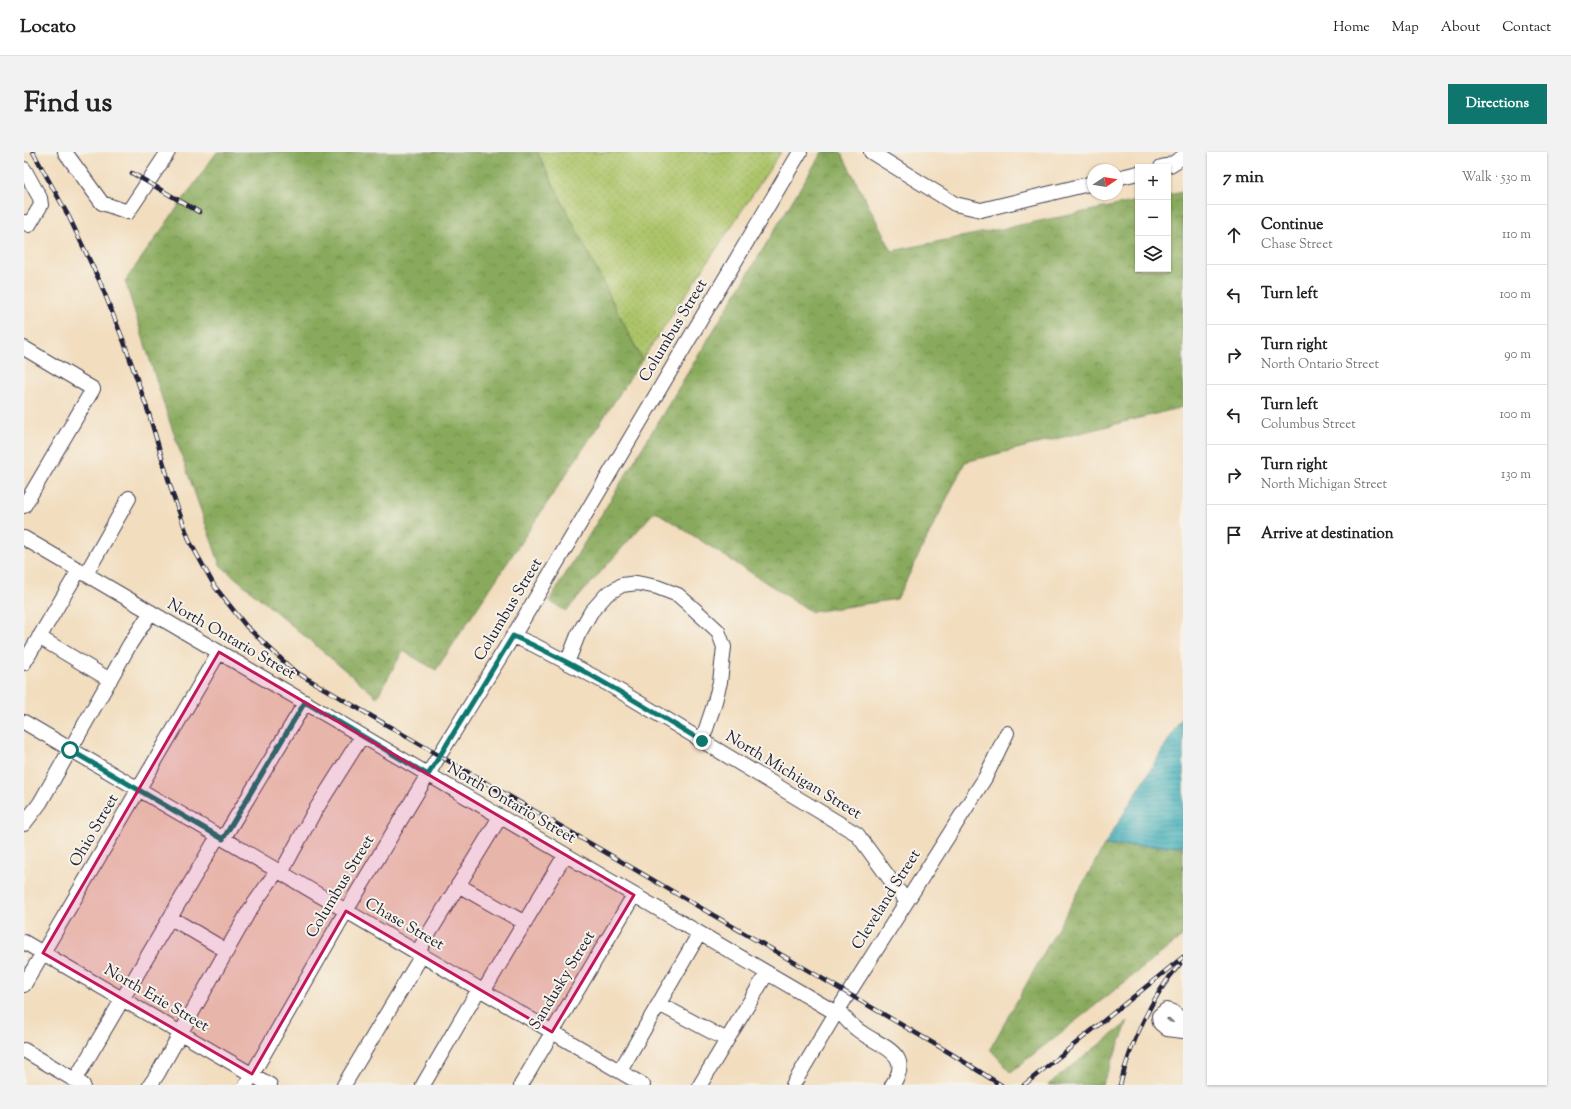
<!DOCTYPE html>
<html lang="en">
<head>
<meta charset="utf-8">
<style>
	body { margin:0; font-family:"Sorts Mill Goudy",serif; background:#f2f2f2; color:#222 }
	.controls { position:absolute; right:12px; top:12px; display:grid; overflow:hidden; border-radius:0px; box-shadow:0 1px 3px #0004 }
	.controls button { width:36px; height:36px; display:grid; place-items:center; padding:0; border:0; border-bottom:1px solid #e0e0e0; background:#fff; color:#222; font:20px sans-serif }
	.compass { position:absolute; left:1063px; top:12px; width:36px; height:36px; border-radius:50%; background:#fff; box-shadow:0 1px 3px #0004; rotate:78deg }
	.stop { position:absolute; width:12px; height:12px; margin:-9px; border:3px solid #0f766e; border-radius:50%; background:#fff }
	.stop.end { background:#0f766e; border-color:#fff; box-shadow:0 1px 4px #0008 }
	.list { margin:0; padding:0; list-style:none }
	h2 { display:flex; justify-content:space-between; align-items:center; height:52px; margin:0; padding:0 16px; font-size:17px }
	h2 small { font-size:13px; font-weight:400; color:#767676 }
	.list li { display:grid; grid-template-columns:26px 1fr auto; gap:12px; align-items:center; box-sizing:border-box; height:60px; padding:0 16px; border-top:1px solid #e0e0e0 }
	.list b { display:block; font-size:15px; white-space:nowrap }
	.list p { margin:0; font-size:13px; white-space:nowrap; color:#767676 }
	.list em { font-size:13px; font-style:normal; color:#767676 }
	.icon { flex:none; width:22px; height:22px; fill:none; stroke:currentColor; stroke-width:2; stroke-linecap:round; stroke-linejoin:round }
	.map { position:relative; flex:none; width:1159px; height:933px; overflow:hidden; border-radius:0px }
	header { display:flex; align-items:center; gap:24px; box-sizing:border-box; height:56px; padding:0 20px; background:#fff; border-bottom:1px solid #e0e0e0 }
	header strong { font-size:19px }
	nav { display:flex; gap:22px; margin-inline-start:auto; font-size:14px }
	.intro { display:flex; align-items:center; justify-content:space-between; box-sizing:border-box; height:96px; padding:0 24px }
	h1 { margin:0; font-size:28px }
	.button { padding:10px 18px; border-radius:0px; background:#0f766e; color:#fff; font-size:14px; font-weight:700 }
	main { display:flex; gap:24px; padding:0 24px }
	aside { flex:1; background:#fff; border-radius:0px; box-shadow:0 1px 3px #0004 }
	.map>svg:first-child { display:block }
	.grass { fill:url(#grass-dots); stroke:#677352 }
	.forest { fill:url(#forest-crowns); stroke:#56664c }
	.water { fill:url(#water-rules); stroke:#30687a }
	.lines { fill:none; stroke-linecap:round; stroke-linejoin:round }
	.minor-casing { stroke:#413e4f; stroke-width:16 }
	.minor { stroke:#fff; stroke-width:14 }
	.rail-casing { stroke:#22223b; stroke-width:4.5 }
	.rail { stroke:#f7f3e8; stroke-width:3; stroke-dasharray:9; stroke-linecap:butt }
	.route { stroke:#0f766e; stroke-width:5 }
	.marked { fill:#c2185b; fill-opacity:0.2; stroke:#c2185b; stroke-width:3; stroke-linejoin:round }
	.labels { text-anchor:middle; dominant-baseline:central; stroke-width:4; stroke-linejoin:round; paint-order:stroke }
	.street-label { font-size:16px; fill:#22223b; stroke:#f7f3e8 }
</style>
</head>
<body>
<header>
<strong>Locato</strong>
<nav><a>Home</a><a>Map</a><a>About</a><a>Contact</a></nav>
</header>
<div class="intro"><h1>Find us</h1><a class="button">Directions</a></div>
<main>
<div class="map">
<svg width="1159" height="933" viewBox="0 0 1159 933">
	<defs>
		<pattern id="grass-dots" width="8" height="8" patternUnits="userSpaceOnUse"><rect width="8" height="8" fill="#acc469"/><path d="M2 2h.1M6 6h.1" fill="none" stroke="#94a85c" stroke-width="1.8" stroke-linecap="round"/></pattern>
		<pattern id="forest-crowns" width="20" height="18" patternUnits="userSpaceOnUse"><rect width="20" height="18" fill="#89aa5d"/><path d="M2 6a3 3 0 1 1 6 0M12 15a3 3 0 1 1 6 0" fill="none" stroke="#708a4e"/></pattern>
		<pattern id="water-rules" width="6" height="5" patternUnits="userSpaceOnUse"><rect width="6" height="5" fill="#3eaeba"/><path d="M0 2.5h6" fill="none" stroke="#348d98"/></pattern>
	</defs>
	<rect width="100%" height="100%" fill="#f7f3e8"/>
	<filter id="ink" filterUnits="userSpaceOnUse"><feTurbulence type="fractalNoise" baseFrequency=".025" numOctaves="2"/><feDisplacementMap in="SourceGraphic" scale="8" xChannelSelector="R" yChannelSelector="G"/><feConvolveMatrix kernelMatrix="1 2 1 2 8 2 1 2 1" color-interpolation-filters="sRGB"/></filter>
	<filter id="wash" filterUnits="userSpaceOnUse"><feTurbulence type="fractalNoise" baseFrequency=".012" numOctaves="4" result="noise"/><feDisplacementMap in="SourceGraphic" scale="16" xChannelSelector="R" yChannelSelector="G"/><feGaussianBlur stdDeviation="0.9" result="paint"/><feColorMatrix in="noise" values="0 0 0 0 0 0 0 0 0 0 0 0 0 0 0 0 0 1.4 0 .05"/><feComposite in="paint" operator="in"/></filter>
	<g filter="url(#wash)">
		<rect width="100%" height="100%" fill="#f2ddbe"/>
		<path class="grass" d="M513 0H757L618 208Z"/>
		<path class="forest" d="M193 0H513L618 208 412 518 379 499 353 545 196 413 143 262 101 129Z
			M798 0H817L868 99 1114 49V117H1144V43L1159 40V255L941 310 873 447 788 460 631 359 542 459 525 449Z
			M1080 694H1159V784L987 920 966 897Z
			M1104 870 1078 933H1024Z"/>
		<path class="water" d="M1159 564V694H1080Z"/>
	</g>
	<g filter="url(#ink)">
		<g class="lines">
			<defs>
				<path id="minor" d="M41 0 78 51 104 60 144 0
					M847 0 931 52 957 58 1069 31
					M1137 15 1146 13 1159 5
					M0 17 16 46 17 53 5 73 0 70
					M1093 26 1114 21
					M0 196 69 237 0 354
					M0 386 812 861
					M62 422 105 346
					M489 484 510 493 584 532 833 682 882 749
					M15 485 86 528
					M0 511 55 418
					M543 511 554 483 567 460 583 442 598 433 613 431 633 435 654 443 670 457 694 479 700 495 696 530 690 553 678 589
					M0 570 619 933
					M0 672 16 651 106 492 127 460
					M199 687 281 551
					M257 721 289 662 338 584
					M434 733 501 771
					M147 766 203 799
					M0 790 246 933
					M393 801 476 665
					M0 833 195 500
					M459 840 541 703
					M635 852 703 888
					M814 857C821 868 830 876 841 883 862 896 889 904 868 933
					M1159 869 1149 860 1142 858 1135 864 1136 871 1143 877 1159 879
					M0 898 59 933
					M596 919 675 782
					M51 928 194 684
					M126 933 133 923 225 759 253 719
					M222 933 322 759 415 604 494 476 776 0
					M320 933 398 803
					M399 933 455 837
					M497 933 610 743
					M676 933 743 821
					M769 933 812 861 961 626 983 581"/>
			</defs>
			<use href="#minor" class="minor-casing"/>
			<use href="#minor" class="minor"/>
			<defs>
				<path id="rail" d="M9 0 45 65 76 130 100 190 125 262 149 343 166 390 191 435 222 474 270 519 926 901 977 933
					M108 21 175 60
					M1000 933 1159 805
					M1096 933C1107 891 1127 845 1156 812"/>
			</defs>
			<use href="#rail" class="rail-casing"/>
			<use href="#rail" class="rail"/>
		</g>
	</g>
	<g class="lines" filter="url(#ink)">
		<path class="route" d="M46 598 199 687 281 550 404 623 489 484C555 513 616 552 678 589"/>
	</g>
	<path class="marked" d="M195 500 610 743 528 880 322 759 228 922 19 801Z"/>
	<g class="labels">
		<g class="street-label">
			<text transform="translate(650 179) rotate(-59)">Columbus Street</text>
			<text transform="translate(485 458) rotate(-59)">Columbus Street</text>
			<text transform="translate(207 488) rotate(30)">North Ontario Street</text>
			<text transform="translate(769 624) rotate(31)">North Michigan Street</text>
			<text transform="translate(487 652) rotate(30)">North Ontario Street</text>
			<text transform="translate(71 679) rotate(-60)">Ohio Street</text>
			<text transform="translate(317 735) rotate(-59)">Columbus Street</text>
			<text transform="translate(863 748) rotate(-58)">Cleveland Street</text>
			<text transform="translate(380 773) rotate(30)">Chase Street</text>
			<text transform="translate(539 829) rotate(-59)">Sandusky Street</text>
			<text transform="translate(132 847) rotate(30)">North Erie Street</text>
		</g>
	</g>
</svg>
<div class="controls">
<button>+</button>
<button>−</button>
<button><svg class="icon" aria-label="layers" viewBox="0 0 24 24"><path d="M12 4l9 5-9 5-9-5zM3 14l9 5 9-5"/></svg></button>
</div>
<svg class="compass" viewBox="-18 -18 36 36"><path d="M0-13l5 13h-10z" fill="#e53935"/><path d="M0 13l5-13h-10z" fill="#767676"/></svg>
<div class="stop" style="left:46px;top:598px"></div>
<div class="stop end" style="left:678px;top:589px"></div>
</div>
<aside>
<h2>7 min<small>Walk · 530 m</small></h2>
<ul class="list">
<li><svg class="icon" aria-label="ahead" viewBox="0 0 24 24"><path d="M12 20V5M6 11l6-6 6 6"/></svg><div><b>Continue</b><p>Chase Street</p></div><em>110 m</em></li>
<li><svg class="icon" aria-label="left" viewBox="0 0 24 24"><path d="M17 20v-9H6M10 6l-5 5 5 5"/></svg><div><b>Turn left</b></div><em>100 m</em></li>
<li><svg class="icon" aria-label="right" viewBox="0 0 24 24"><path d="M7 20v-9h11M14 6l5 5-5 5"/></svg><div><b>Turn right</b><p>North Ontario Street</p></div><em>90 m</em></li>
<li><svg class="icon" aria-label="left" viewBox="0 0 24 24"><path d="M17 20v-9H6M10 6l-5 5 5 5"/></svg><div><b>Turn left</b><p>Columbus Street</p></div><em>100 m</em></li>
<li><svg class="icon" aria-label="right" viewBox="0 0 24 24"><path d="M7 20v-9h11M14 6l5 5-5 5"/></svg><div><b>Turn right</b><p>North Michigan Street</p></div><em>130 m</em></li>
<li><svg class="icon" aria-label="arrive" viewBox="0 0 24 24"><path d="M6 21V4h12l-3 4 3 4H6"/></svg><div><b>Arrive at destination</b></div></li>
</ul>
</aside>
</main>
</body>
</html>
